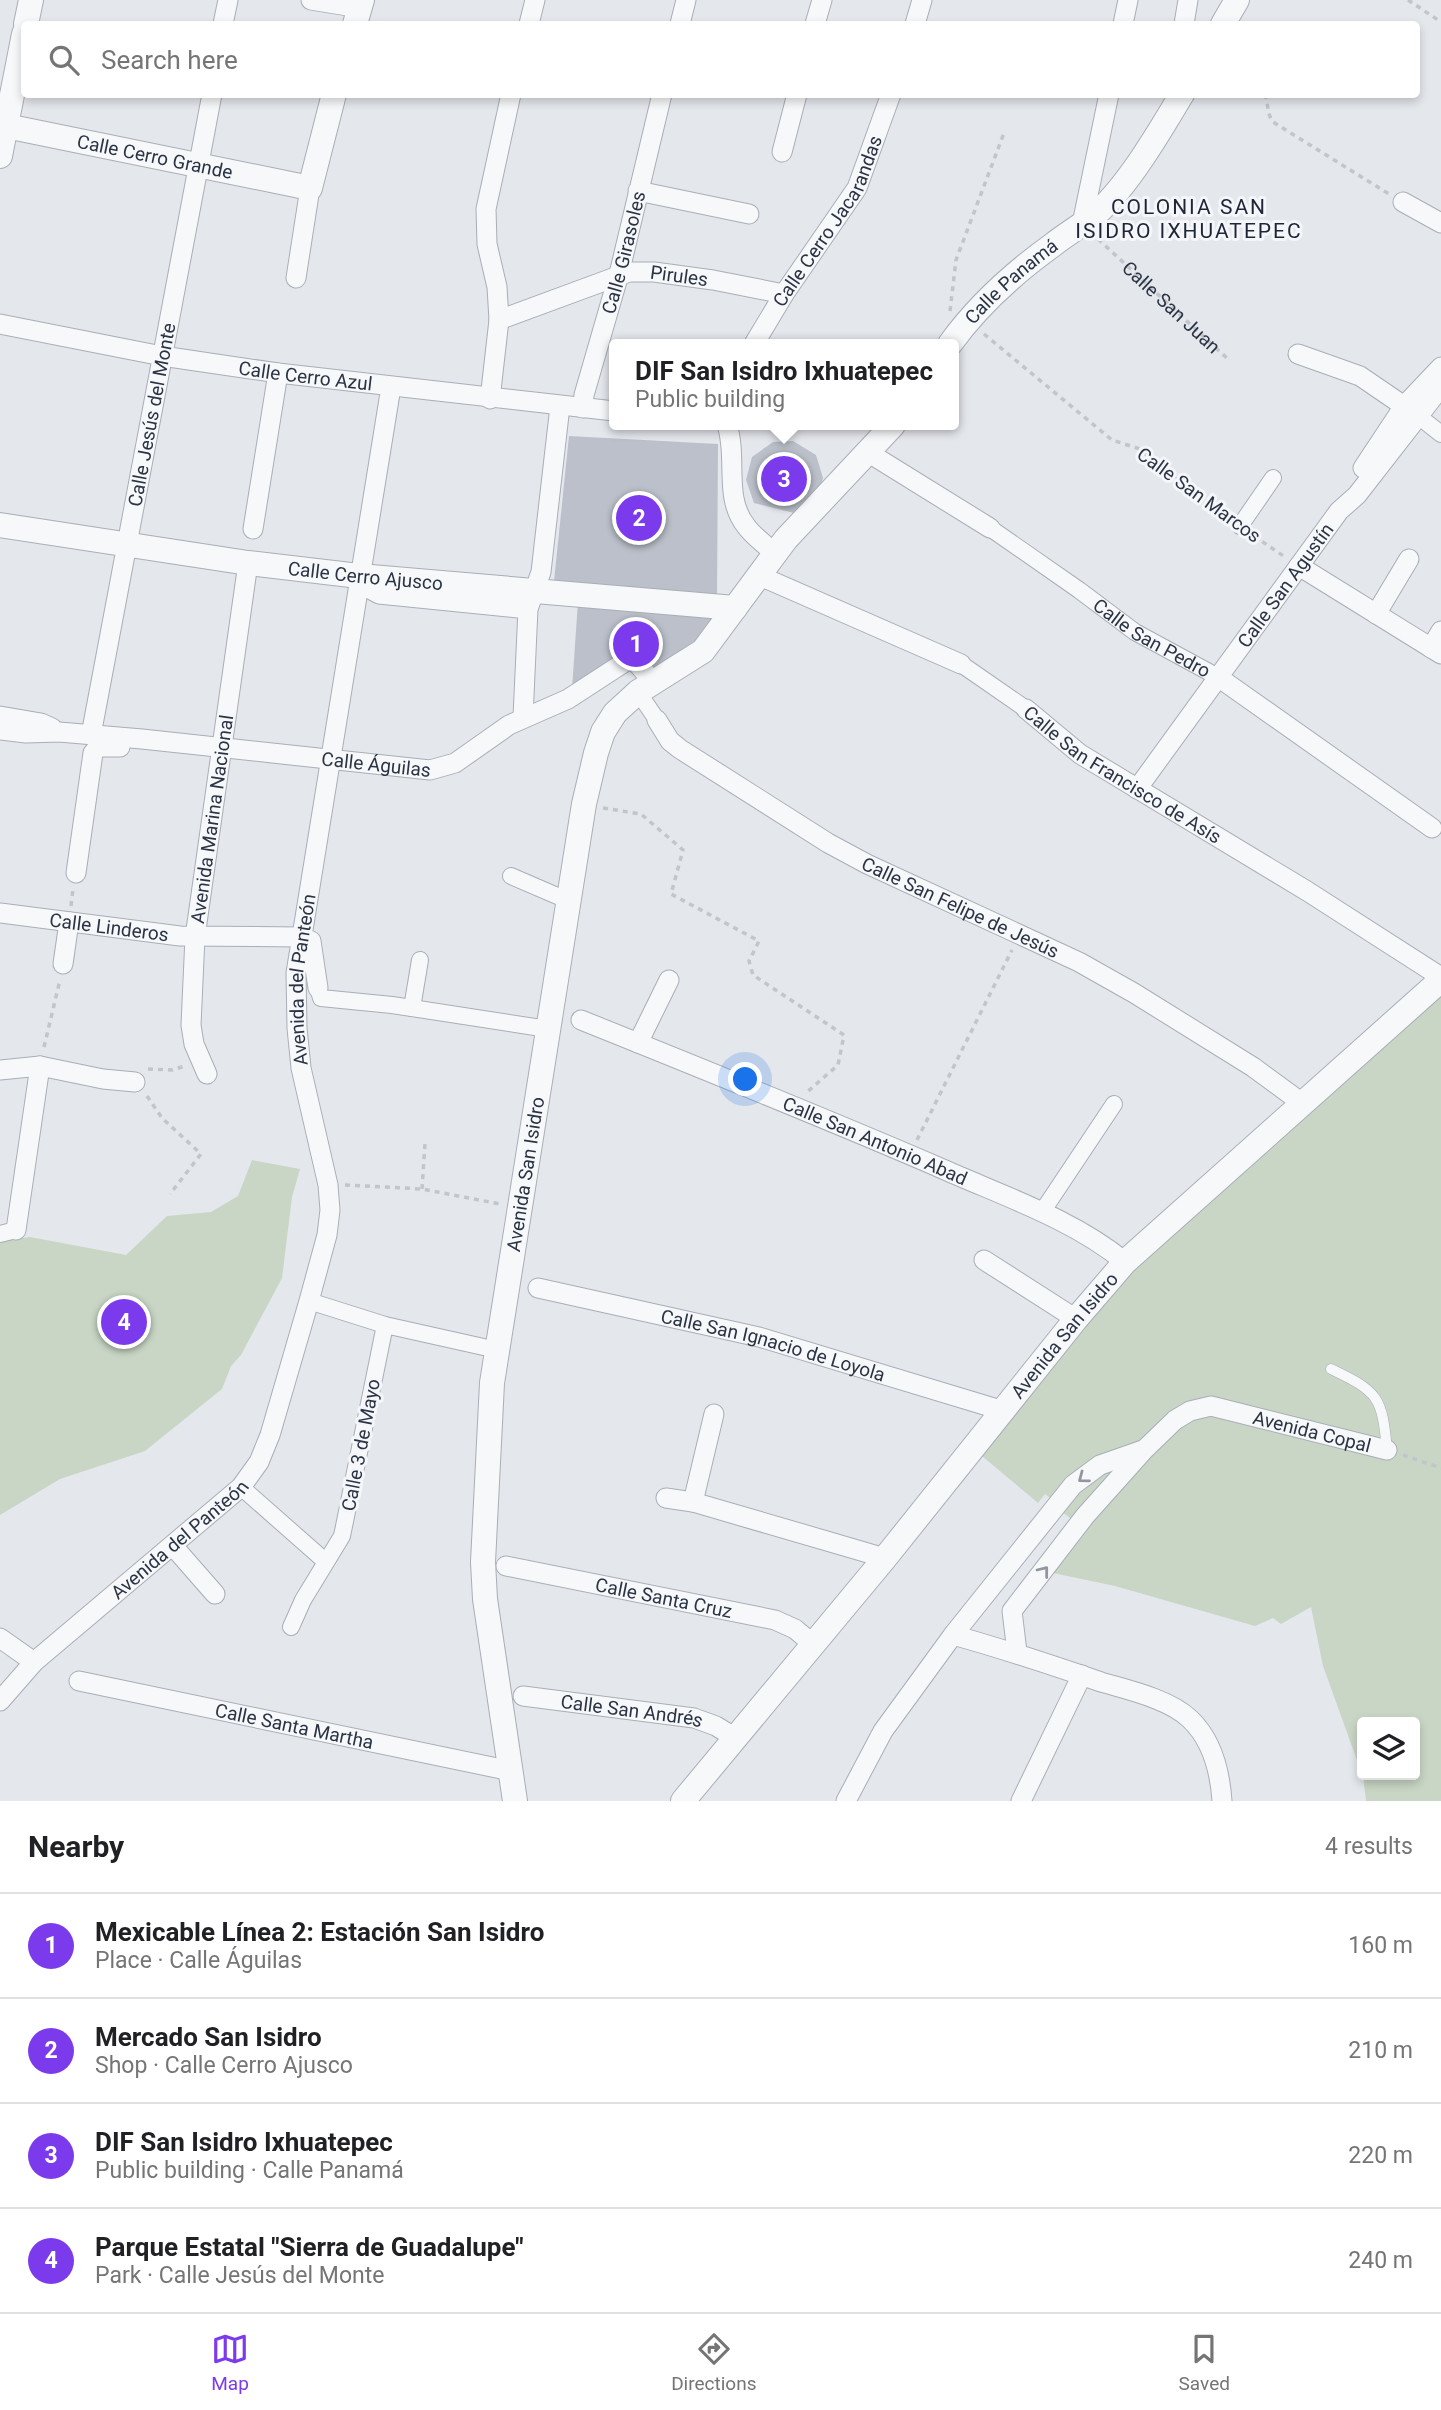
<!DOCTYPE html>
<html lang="en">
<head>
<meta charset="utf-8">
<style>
	body { margin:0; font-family:Roboto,sans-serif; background:#f6f6f6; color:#202124 }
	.controls { position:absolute; right:21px; bottom:21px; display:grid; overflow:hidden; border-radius:7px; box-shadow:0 4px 10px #0003 }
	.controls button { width:63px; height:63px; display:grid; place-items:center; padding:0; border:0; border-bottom:2px solid #e0e0e0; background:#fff; color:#202124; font:35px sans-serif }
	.you { position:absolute; left:746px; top:1080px; width:24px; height:24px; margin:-18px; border:5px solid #fff; border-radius:50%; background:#1a73e8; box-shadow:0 0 0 10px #1a73e833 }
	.badge { display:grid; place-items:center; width:46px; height:46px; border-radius:50%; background:#7c3aed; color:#fff; font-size:23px; font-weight:700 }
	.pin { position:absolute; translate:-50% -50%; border:4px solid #fff; box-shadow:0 2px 7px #0006 }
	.popup { position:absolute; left:609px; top:339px; width:350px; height:91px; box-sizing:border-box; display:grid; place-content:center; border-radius:7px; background:#fff; filter:drop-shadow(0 2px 5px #0005); font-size:23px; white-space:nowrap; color:#757577 }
	.popup b { font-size:26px; color:#202124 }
	.popup::after { content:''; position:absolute; left:50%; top:100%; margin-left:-14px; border:14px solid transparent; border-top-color:#fff }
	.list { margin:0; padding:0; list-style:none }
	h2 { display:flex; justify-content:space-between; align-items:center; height:91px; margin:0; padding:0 28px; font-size:30px }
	h2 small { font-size:23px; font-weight:400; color:#757577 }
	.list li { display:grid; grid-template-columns:46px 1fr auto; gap:21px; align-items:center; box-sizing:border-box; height:105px; padding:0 28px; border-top:2px solid #e0e0e0 }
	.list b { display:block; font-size:26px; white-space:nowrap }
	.list p { margin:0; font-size:23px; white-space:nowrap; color:#757577 }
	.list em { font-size:23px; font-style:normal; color:#757577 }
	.icon { flex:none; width:38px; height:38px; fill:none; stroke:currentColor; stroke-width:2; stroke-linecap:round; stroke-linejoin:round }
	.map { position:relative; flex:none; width:1441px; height:1801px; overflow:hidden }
	.search { position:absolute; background:#fff; box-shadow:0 4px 10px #0003; left:21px; right:21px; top:21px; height:77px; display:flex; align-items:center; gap:18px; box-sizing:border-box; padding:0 24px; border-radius:7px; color:#757577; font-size:26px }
	.sheet { height:511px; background:#fff }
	nav { display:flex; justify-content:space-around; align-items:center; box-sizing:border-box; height:98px; border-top:2px solid #e0e0e0; background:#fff; font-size:19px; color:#757577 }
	nav a { display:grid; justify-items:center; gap:4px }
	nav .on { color:#7c3aed }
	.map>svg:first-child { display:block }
	.green { fill:#c9d6c5 }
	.building { fill:#bbc0ca }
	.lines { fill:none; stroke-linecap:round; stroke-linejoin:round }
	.service-casing { stroke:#a9aeb7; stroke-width:11 }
	.pedestrian-casing { stroke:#a9aeb7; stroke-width:18 }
	.minor-casing { stroke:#a9aeb7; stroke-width:21 }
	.tertiary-casing { stroke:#a9aeb7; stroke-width:26 }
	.path { stroke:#c2c5cb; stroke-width:3.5; stroke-dasharray:5 5; stroke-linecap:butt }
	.service { stroke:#f7f8fa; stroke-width:10 }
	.pedestrian { stroke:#f7f8fa; stroke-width:16 }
	.minor { stroke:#f7f8fa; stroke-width:19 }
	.tertiary { stroke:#f7f8fa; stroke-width:24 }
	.oneway { stroke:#9196a0 }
	.labels { text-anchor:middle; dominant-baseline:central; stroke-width:6; stroke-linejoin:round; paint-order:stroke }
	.street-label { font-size:19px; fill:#2b3445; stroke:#f4f6f9 }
	.neighbourhood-label { font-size:21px; letter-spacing:2px; fill:#1d2536; stroke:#f4f6f9 }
</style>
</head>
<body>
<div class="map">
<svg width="1441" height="1801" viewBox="0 0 1441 1801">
	<rect width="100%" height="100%" fill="#e4e7ec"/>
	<path class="green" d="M1441 996V1801H1366L1363 1775H1415V1722H1362V1774L1323 1666 1311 1607 1281 1624 1273 1618 1255 1626 1115 1586 1048 1572 1073 1520 1059 1510 1061 1506 1045 1494 1038 1503 982 1456 1129 1272Z
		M252 1160 300 1169 292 1197 282 1278 241 1355 231 1366 222 1389 145 1451 60 1479 0 1515V1241L30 1237 126 1255 167 1216 211 1212 238 1196Z"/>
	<path class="building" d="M569 436 718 444 717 602 553 591Z
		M793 441 816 455 823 478 817 499 798 514 754 503 746 480 752 457 773 442Z
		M578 601 718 619 704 638 658 671 643 654 637 650 572 689Z"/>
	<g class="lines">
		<defs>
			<path id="service" d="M1331 1369C1379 1392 1382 1397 1387 1450"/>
			<g id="pedestrian">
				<path d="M1417 415 1441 434"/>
				<path d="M1240 526 1273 478"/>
				<path id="s2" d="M990 528 1079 590 1135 632 1218 677"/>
				<path d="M961 664 1026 709"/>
				<path d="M638 692 657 720"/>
				<path d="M511 876 569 901"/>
				<path d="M318 988 321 998 392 1005 548 1029"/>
				<path d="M412 1008 420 960"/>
				<path d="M1042 1212 1114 1104"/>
				<path d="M0 1234 16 1230"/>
				<path d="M309 1301 385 1325 497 1350"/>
				<path d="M241 1487 325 1561"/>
				<path d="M291 1627 303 1600 342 1536 385 1325"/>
			</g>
			<g id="minor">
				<path d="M311 0 360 8"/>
				<path d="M223 24 228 0"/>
				<path d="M529 24 535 0"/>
				<path d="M680 24 686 0"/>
				<path d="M815 24 822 0"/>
				<path d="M915 24 922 0"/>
				<path d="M1123 24 1128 0"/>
				<path d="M1184 24 1188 0"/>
				<path d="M782 152 797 94"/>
				<path d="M638 191 749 214"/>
				<path d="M1403 202 1441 223"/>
				<path d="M1082 224 1109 94"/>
				<path d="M296 278 310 188"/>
				<path id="s3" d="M499 320 629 272H654L713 280 784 294"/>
				<path id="s4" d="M0 324 162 356 278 373 614 411"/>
				<path id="s5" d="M754 344 784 294 857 188 891 94"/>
				<path d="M1298 354 1360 376 1404 406"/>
				<path d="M490 399 499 320 497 287 487 244 486 209 511 94"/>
				<path id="s6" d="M583 408 584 395 619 274 662 94"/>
				<path d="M727 425C738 458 723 497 746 526 753 536 765 544 774 553"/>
				<path d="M869 453 990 528"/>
				<path d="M1363 468 1404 406 1441 367"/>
				<path d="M253 529 278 373"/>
				<path d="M1299 566 1441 654"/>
				<path d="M758 575 961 664"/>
				<path d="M359 576 368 588 379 594 528 609"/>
				<path d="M1376 614 1409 559"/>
				<path d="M1431 648 1441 631"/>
				<path d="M1218 677 1432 828"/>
				<path id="s7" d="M1026 709 1080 754 1307 891 1441 977"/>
				<path d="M0 716 41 723 52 728"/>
				<path d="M523 717 528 609 541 572 560 406"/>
				<path id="s8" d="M657 720 670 741 680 749 828 843 867 864 1079 962 1134 993 1253 1067 1302 1103"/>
				<path id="s9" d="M0 730 26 733 59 732 142 739 430 770 455 763 509 725 568 699 628 660 636 662 653 682"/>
				<path id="s10" d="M91 735 212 94"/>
				<path id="s11" d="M1137 789 1339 511 1357 495 1441 387"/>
				<path d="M76 873 93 753 98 747H120"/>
				<path id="s12" d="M0 913 180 936 302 937 311 941 318 988"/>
				<path d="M63 964 69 922"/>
				<path id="s13" d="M581 1020C703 1069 825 1118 945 1170 1006 1197 1074 1220 1125 1262"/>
				<path d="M638 1043 669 980"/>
				<path d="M0 1070 40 1066 103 1079 135 1082"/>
				<path id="s14" d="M207 1074 194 1044 191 1025 195 937 248 563"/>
				<path d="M16 1230 40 1066"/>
				<path d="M984 1260 1076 1319"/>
				<path id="s15" d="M538 1288 759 1337 1004 1411"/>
				<path d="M666 1498 693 1502 885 1558"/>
				<path d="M693 1502 714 1414"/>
				<path d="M173 1546 215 1594"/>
				<path id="s16" d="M506 1566 775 1620 795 1629 814 1645"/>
				<path d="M953 1635C1003 1649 1052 1665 1101 1682 1128 1690 1169 1699 1190 1719 1212 1740 1220 1771 1222 1801"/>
				<path d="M0 1638 34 1662"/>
				<path id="s17" d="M1017 1652 1012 1611 1085 1516 1144 1450 1175 1420 1190 1411 1211 1406 1387 1450"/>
				<path id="s18" d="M79 1681 511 1771"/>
				<path id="s19" d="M523 1696 694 1718 716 1726 737 1739"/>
				<path id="s20" d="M0 1701 34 1662 241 1487 259 1462 270 1435 309 1301 327 1235 330 1210 328 1185 301 1068 297 1028 296 973 391 387"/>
				<path d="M846 1801 883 1731 953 1635 1073 1485 1100 1465 1143 1450"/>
				<path d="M1021 1801 1082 1675"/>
			</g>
			<g id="tertiary">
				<path d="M26 24 31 0"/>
				<path d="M355 24 362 0"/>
				<path d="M1223 24 1237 0"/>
				<path id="s21" d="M6 126 310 188 334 94"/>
				<path d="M0 156 24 34"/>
				<path id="s22" d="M950 344C978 305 1015 272 1054 244 1068 233 1084 224 1098 212 1129 184 1160 131 1182 94"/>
				<path id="s23" d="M0 525 248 563 359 576 735 608"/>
				<path id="s24" d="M515 1801 485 1599 483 1562 492 1383 584 804 596 753 603 732 615 713 638 692 703 651 786 539 893 425"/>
				<path id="s25" d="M683 1801 885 1558 1076 1319 1125 1262 1441 980"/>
			</g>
		</defs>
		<use href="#service" class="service-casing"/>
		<use href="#pedestrian" class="pedestrian-casing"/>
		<use href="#minor" class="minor-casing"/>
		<use href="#tertiary" class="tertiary-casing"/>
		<g class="path">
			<path d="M1408 0 1441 22"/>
			<path d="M1265 94C1269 105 1266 112 1273 122L1389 194"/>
			<path id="s1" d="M1098 239 1230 361"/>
			<path d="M950 311 956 260 1004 133"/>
			<path d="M984 334 1112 440 1140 449 1195 495 1228 518"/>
			<path d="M1254 536 1285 557"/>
			<path d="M603 808 641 814 683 850 671 894 759 941 749 961 753 975 844 1035 838 1065 806 1093"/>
			<path d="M71 906 73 889"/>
			<path d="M44 1047 60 980"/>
			<path d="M148 1069 172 1070 185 1066"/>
			<path d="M147 1096 162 1118 201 1154 170 1194"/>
			<path d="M917 1140 1012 950"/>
			<path d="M345 1185 422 1189 500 1204"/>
			<path d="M422 1189 425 1144"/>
			<path d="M1403 1455 1441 1468"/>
		</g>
		<use href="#service" class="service"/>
		<use href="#pedestrian" class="pedestrian"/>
		<use href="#minor" class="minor"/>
		<use href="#tertiary" class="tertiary"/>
	</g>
	<defs><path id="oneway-chevron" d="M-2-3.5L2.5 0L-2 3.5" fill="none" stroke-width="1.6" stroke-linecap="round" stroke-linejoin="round" transform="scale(1.75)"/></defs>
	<g class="oneway">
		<use href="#oneway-chevron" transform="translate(1083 1478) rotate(143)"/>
		<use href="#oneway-chevron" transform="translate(1044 1571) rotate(-52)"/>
	</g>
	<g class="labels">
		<g class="street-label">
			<text stroke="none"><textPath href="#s21" startOffset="152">Calle Cerro Grande</textPath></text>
			<text stroke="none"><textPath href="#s5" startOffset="144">Calle Cerro Jacarandas</textPath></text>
			<text stroke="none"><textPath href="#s6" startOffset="161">Calle Girasoles</textPath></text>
			<text stroke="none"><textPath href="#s3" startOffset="189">Pirules</textPath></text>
			<text stroke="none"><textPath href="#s22" startOffset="88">Calle Panamá</textPath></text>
			<text stroke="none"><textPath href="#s1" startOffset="100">Calle San Juan</textPath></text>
			<text stroke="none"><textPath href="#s4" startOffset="310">Calle Cerro Azul</textPath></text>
			<text stroke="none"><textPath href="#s10" startOffset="326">Calle Jesús del Monte</textPath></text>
			<text transform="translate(1199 495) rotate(36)">Calle San Marcos</text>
			<text stroke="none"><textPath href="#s23" startOffset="369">Calle Cerro Ajusco</textPath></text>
			<text stroke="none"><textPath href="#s11" startOffset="252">Calle San Agustín</textPath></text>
			<text stroke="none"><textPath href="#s2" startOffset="196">Calle San Pedro</textPath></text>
			<text stroke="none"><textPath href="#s9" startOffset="378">Calle Águilas</textPath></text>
			<text stroke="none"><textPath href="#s7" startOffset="117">Calle San Francisco de Asís</textPath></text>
			<text stroke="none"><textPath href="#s14" startOffset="259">Avenida Marina Nacional</textPath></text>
			<text stroke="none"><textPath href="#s8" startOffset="360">Calle San Felipe de Jesús</textPath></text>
			<text stroke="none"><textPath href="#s12" startOffset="110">Calle Linderos</textPath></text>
			<text stroke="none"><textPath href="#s20" startOffset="850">Avenida del Panteón</textPath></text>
			<text stroke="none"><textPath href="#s13" startOffset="318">Calle San Antonio Abad</textPath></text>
			<text stroke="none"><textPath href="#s24" startOffset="632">Avenida San Isidro</textPath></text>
			<text stroke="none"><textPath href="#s25" startOffset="602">Avenida San Isidro</textPath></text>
			<text stroke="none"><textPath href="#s15" startOffset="242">Calle San Ignacio de Loyola</textPath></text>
			<text stroke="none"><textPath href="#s17" startOffset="436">Avenida Copal</textPath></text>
			<text transform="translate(361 1445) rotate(-79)">Calle 3 de Mayo</text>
			<text stroke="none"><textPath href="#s20" startOffset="242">Avenida del Panteón</textPath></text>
			<text stroke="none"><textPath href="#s16" startOffset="161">Calle Santa Cruz</textPath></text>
			<text stroke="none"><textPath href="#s19" startOffset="110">Calle San Andrés</textPath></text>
			<text stroke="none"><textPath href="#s18" startOffset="220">Calle Santa Martha</textPath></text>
		</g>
		<g class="neighbourhood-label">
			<text x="1189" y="207">COLONIA SAN<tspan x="1189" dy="24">ISIDRO IXHUATEPEC</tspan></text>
		</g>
	</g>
</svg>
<div class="controls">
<button><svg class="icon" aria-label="layers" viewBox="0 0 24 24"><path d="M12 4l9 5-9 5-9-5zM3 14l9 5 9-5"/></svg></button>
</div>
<div class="you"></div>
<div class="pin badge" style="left:636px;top:644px">1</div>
<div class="pin badge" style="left:639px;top:518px">2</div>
<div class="pin badge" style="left:784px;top:479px">3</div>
<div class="popup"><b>DIF San Isidro Ixhuatepec</b>Public building</div>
<div class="pin badge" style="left:124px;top:1322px">4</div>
<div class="search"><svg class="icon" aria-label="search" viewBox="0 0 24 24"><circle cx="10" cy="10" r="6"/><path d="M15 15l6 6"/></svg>Search here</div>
</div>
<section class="sheet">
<h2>Nearby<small>4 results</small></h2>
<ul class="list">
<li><span class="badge">1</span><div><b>Mexicable Línea 2: Estación San Isidro</b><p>Place · Calle Águilas</p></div><em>160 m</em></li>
<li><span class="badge">2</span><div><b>Mercado San Isidro</b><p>Shop · Calle Cerro Ajusco</p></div><em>210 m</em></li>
<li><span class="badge">3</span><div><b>DIF San Isidro Ixhuatepec</b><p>Public building · Calle Panamá</p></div><em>220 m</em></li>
<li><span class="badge">4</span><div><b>Parque Estatal &quot;Sierra de Guadalupe&quot;</b><p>Park · Calle Jesús del Monte</p></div><em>240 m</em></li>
</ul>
</section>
<nav>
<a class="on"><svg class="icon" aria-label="map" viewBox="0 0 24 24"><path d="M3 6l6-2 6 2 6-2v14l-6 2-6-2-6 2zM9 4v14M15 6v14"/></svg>Map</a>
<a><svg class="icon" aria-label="directions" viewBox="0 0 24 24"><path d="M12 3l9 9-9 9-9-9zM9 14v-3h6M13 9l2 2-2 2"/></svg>Directions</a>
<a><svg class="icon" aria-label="saved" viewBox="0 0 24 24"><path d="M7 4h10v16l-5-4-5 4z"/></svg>Saved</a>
</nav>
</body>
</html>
